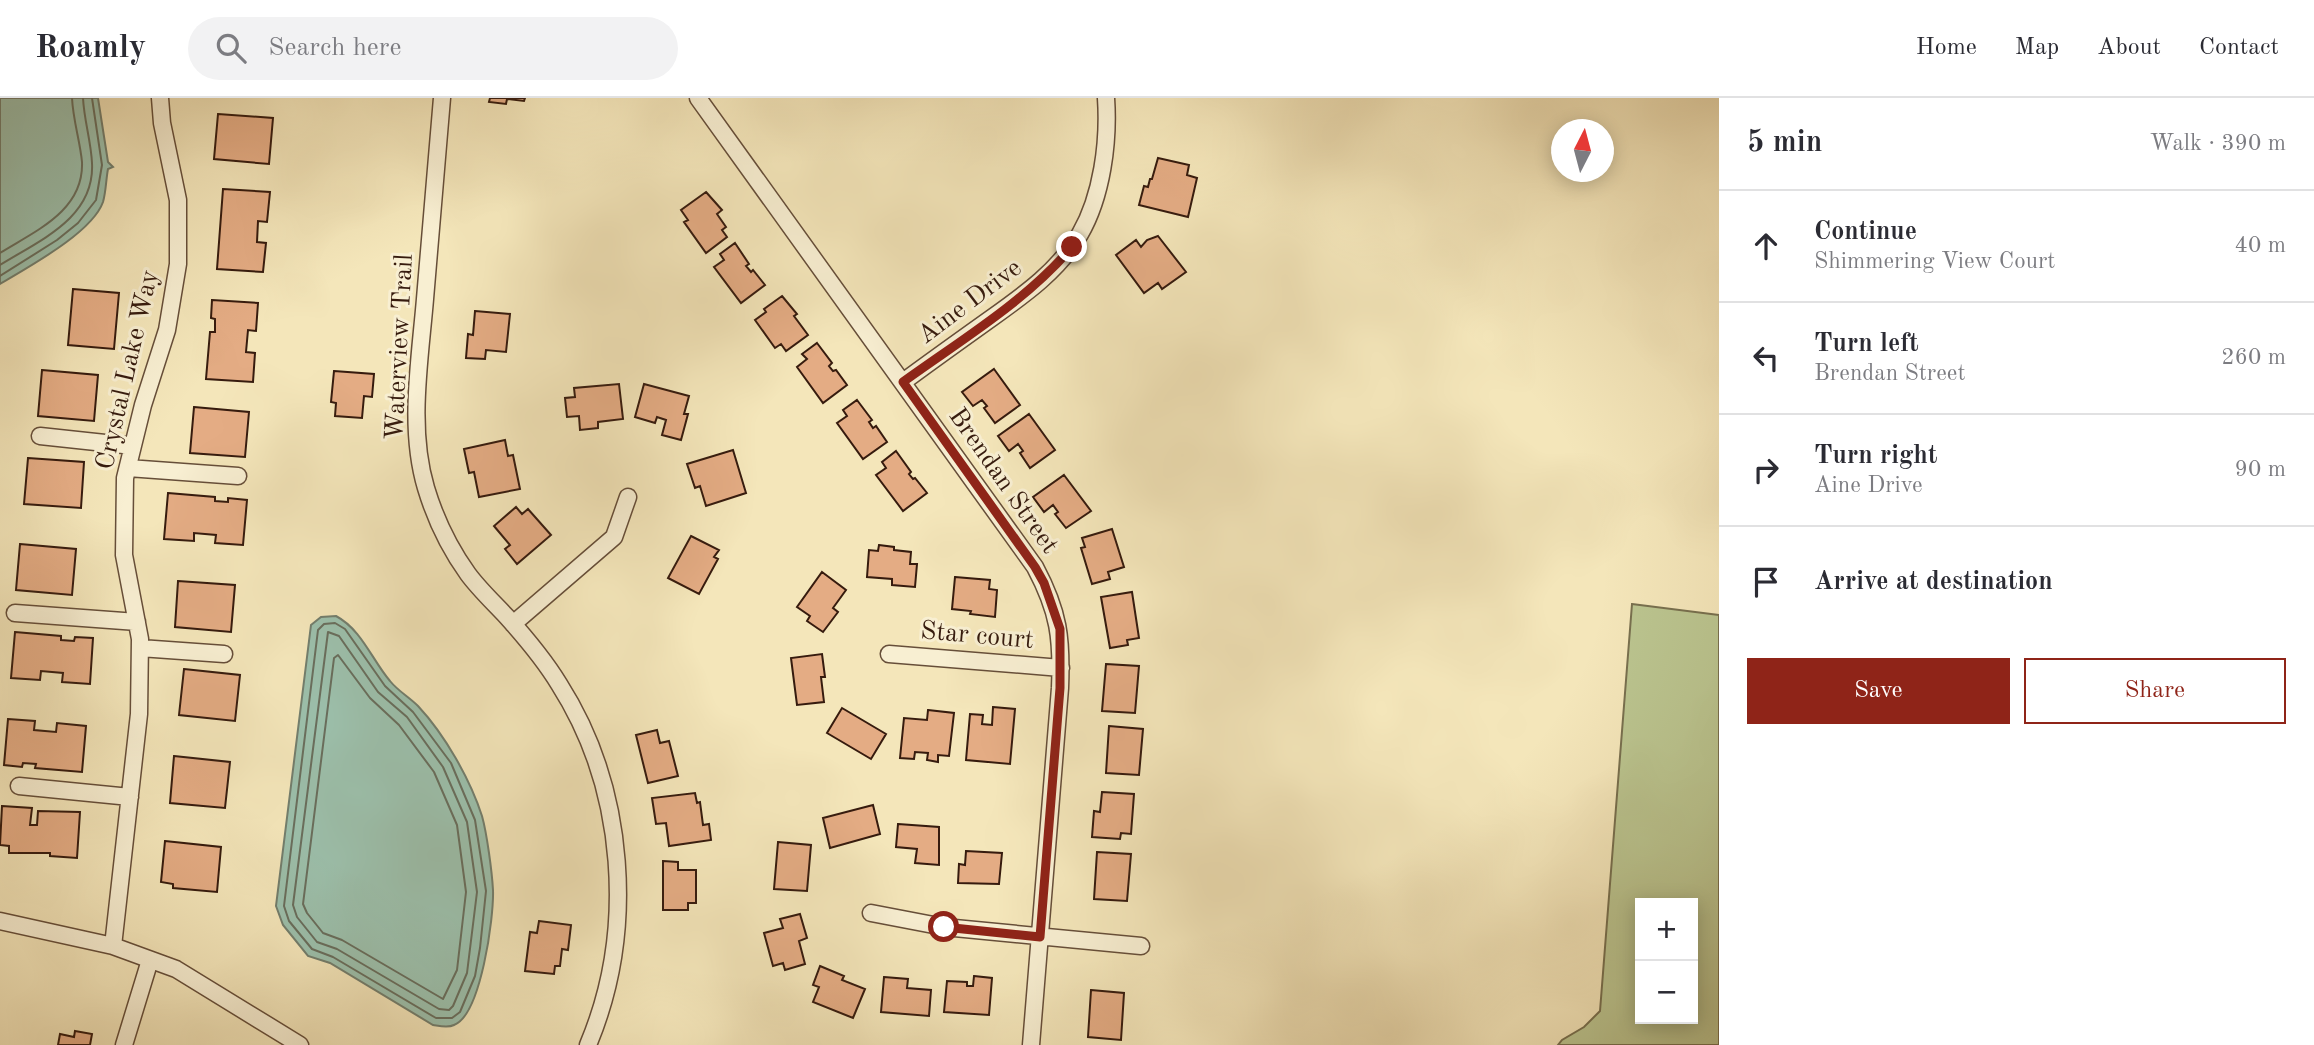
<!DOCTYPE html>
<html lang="en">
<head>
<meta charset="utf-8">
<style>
	body { margin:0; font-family:"Old Standard TT",serif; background:#f2f2f3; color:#2b2b33 }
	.controls { position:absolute; right:21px; bottom:21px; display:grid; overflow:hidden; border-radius:0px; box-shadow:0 4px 18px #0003 }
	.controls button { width:63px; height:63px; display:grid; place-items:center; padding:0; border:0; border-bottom:2px solid #e1e1e2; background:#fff; color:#2b2b33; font:35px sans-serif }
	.compass { position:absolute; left:1551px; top:21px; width:63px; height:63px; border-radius:50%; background:#fff; box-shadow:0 4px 18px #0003; rotate:6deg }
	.stop { position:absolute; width:21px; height:21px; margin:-16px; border:5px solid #8f2418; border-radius:50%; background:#fff }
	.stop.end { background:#8f2418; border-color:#fff; box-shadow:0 2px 7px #0008 }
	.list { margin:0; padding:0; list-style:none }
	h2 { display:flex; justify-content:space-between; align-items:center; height:91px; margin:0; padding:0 28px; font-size:30px }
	h2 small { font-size:23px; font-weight:400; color:#7c7c81 }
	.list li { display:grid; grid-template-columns:46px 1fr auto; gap:21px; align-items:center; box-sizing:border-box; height:112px; padding:0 28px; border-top:2px solid #e1e1e2 }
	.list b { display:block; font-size:26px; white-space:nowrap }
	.list p { margin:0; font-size:23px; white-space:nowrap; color:#7c7c81 }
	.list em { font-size:23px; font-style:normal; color:#7c7c81 }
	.actions { display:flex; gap:14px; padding:21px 28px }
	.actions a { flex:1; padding:16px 0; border:2px solid #8f2418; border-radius:0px; text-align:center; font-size:24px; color:#8f2418 }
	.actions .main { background:#8f2418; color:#fff }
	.icon { flex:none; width:38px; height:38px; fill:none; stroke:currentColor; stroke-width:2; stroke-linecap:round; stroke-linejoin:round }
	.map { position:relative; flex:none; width:1719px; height:947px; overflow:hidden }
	header { display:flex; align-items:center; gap:42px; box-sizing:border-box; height:98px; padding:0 35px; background:#fff; border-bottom:2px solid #e1e1e2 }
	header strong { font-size:33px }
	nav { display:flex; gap:38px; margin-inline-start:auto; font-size:24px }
	.search { width:490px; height:63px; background:#f2f2f3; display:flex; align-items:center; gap:18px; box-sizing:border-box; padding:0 24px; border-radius:38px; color:#7c7c81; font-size:26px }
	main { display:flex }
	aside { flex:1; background:#fff }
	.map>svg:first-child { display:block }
	.green { fill:#bbc590; stroke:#78704f; stroke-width:2; fill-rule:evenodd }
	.water { fill:#9cc0ac; stroke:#737e6d; stroke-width:2 }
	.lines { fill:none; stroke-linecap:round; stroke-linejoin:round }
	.shore { stroke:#696e5d; stroke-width:2 }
	.building { fill:#e4ac84; stroke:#361b0e; stroke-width:2 }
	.minor-casing { stroke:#664e39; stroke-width:19 }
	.minor { stroke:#f8efd2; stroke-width:16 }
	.route { stroke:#8f2418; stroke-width:9 }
	.labels { text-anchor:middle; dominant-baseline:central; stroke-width:6; stroke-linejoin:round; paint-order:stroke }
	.street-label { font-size:26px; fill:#361b0e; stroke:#f8efd2 }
</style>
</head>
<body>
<header>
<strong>Roamly</strong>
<div class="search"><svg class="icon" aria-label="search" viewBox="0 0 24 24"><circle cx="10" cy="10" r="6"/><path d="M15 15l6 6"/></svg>Search here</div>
<nav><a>Home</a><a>Map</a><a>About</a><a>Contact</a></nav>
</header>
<main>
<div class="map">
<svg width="1719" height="947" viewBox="0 0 1719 947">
	<rect width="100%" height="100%" fill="#f4e6ba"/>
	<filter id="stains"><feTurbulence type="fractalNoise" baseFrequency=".00286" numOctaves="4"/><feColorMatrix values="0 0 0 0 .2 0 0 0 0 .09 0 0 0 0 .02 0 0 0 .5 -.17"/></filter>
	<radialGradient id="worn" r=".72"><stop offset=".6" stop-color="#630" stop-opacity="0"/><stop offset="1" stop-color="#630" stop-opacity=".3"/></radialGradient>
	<path class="green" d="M1632 506 1719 517V947H1558L1562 942 1584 929 1600 913ZM1640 805H1693V921H1640Z"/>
	<path class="water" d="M0 0H98L108 64 113 69 108 71C106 81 106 94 103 104 92 135 28 169 0 186Z
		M336 518C362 532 372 562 390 583 398 593 409 599 418 608 445 637 470 681 482 718 487 736 492 774 493 792 494 819 481 917 454 927 448 930 440 928 433 927L330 865 308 858 283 827 276 808 311 527 321 519Z"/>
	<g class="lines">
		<path class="shore" d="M0 155C35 133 84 113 82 64 80 43 73 22 72 0
			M0 167C40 142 95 120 92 65 91 43 84 22 83 0
			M0 178 57 142 78 125 96 102 102 67 92 0
			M335 525 345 531 385 588 413 614 451 665 475 722 486 793 480 850 475 878 460 914 452 920H436L333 859 312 851 289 823 284 808 318 532 324 526Z
			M328 534 339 538 378 594 407 619 443 669 467 724 477 794 467 875 453 908 449 912 439 911 337 851 317 844 297 819 293 807Z
			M338 557 370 600 399 627 434 674 457 727 466 794 457 872 443 901 342 842 323 835 307 815 303 806 334 560Z"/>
	</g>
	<path class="building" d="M490 0H525L524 3 507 1 506 6 489 4Z
		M218 16 273 20 269 66 214 61Z
		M1158 60 1189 67 1187 77 1197 80 1188 119 1139 107 1144 88 1148 89 1150 81H1152Z
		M223 91 270 94 267 124 258 123 257 144 266 145 263 174 217 171Z
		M706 94 722 112 717 116 726 129 722 132 727 139 706 155 684 124 688 122 681 112Z
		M1158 138 1186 174 1162 191 1158 185 1144 195 1116 157 1136 142 1141 149 1147 142Z
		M735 145 749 166 746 168 751 174 753 172 765 187 741 205 714 169 724 162 720 156Z
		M73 191 119 195 114 251 68 247Z
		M782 198 797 216 794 218 808 237 786 253 781 246 775 250 755 222 766 214 764 211Z
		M212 202 258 205 256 233 248 232 246 254 255 255 253 284 206 281 210 234H215V221L211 220Z
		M475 213 510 216 506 254 486 252 485 261 466 260 468 236 473 237Z
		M817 245 832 265 829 268 833 273 836 272 847 287 823 305 797 269 807 261 802 256Z
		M994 271 1020 307 995 325 984 310 987 308 982 302 973 308 962 294Z
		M42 272 98 277 94 323 38 318Z
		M334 273 374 276 372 299 364 298 362 320 335 318 336 305 331 304Z
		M619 286 623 321 598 324V330L580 332 579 318 567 319 565 300 575 299 574 290Z
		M644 286 689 298 684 316H688L681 342 662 337 666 322 657 319 655 325 635 319Z
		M857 302 872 322 869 324 873 330 876 328 887 344 863 361 837 325 847 318 843 312Z
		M194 309 249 314 245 359 190 355Z
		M1029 316 1055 352 1030 370 1020 355 1023 353 1018 346 1009 353 998 338Z
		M505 342 508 358 513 357 520 391 479 399 474 374 469 375 464 351Z
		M733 352 746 395 706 408 700 388 695 390 687 366Z
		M896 353 911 374 909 376 913 381 915 380 927 395 903 413 876 377 886 370 882 364Z
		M28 360 84 364 81 410 24 406Z
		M1064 377 1091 413 1066 430 1055 416 1058 414 1053 407 1044 414 1033 399Z
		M168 395 215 399V403L228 404V400L247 402 243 447 215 445 216 437 194 435V443L164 441Z
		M516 409 522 416 528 411 551 437 517 466 505 451 510 447 494 428Z
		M1112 431 1124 469 1108 474 1110 481 1092 486 1081 450 1085 449 1082 440Z
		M691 438 719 452 714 459 718 461 699 496 668 480Z
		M20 446 76 451 72 497 16 492Z
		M879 447 894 449V452L911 454 910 466H917L915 489 892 487V481L867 479 869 452 878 453Z
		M822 474 846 492 833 510 838 514 823 534 807 523 810 518 797 509Z
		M955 479 990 482 989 491 997 492 995 519 970 516 971 513 952 511Z
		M178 483 235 487 231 534 175 529Z
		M1132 494 1139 540 1127 542 1128 547 1110 550 1101 499Z
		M15 534 61 538V542L74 543 75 539 93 540 90 586 62 584 63 575 41 573 40 582 11 580Z
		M822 556 825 579H821L824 604 797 607 791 560Z
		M1106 566 1139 568 1135 615 1102 613Z
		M184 571 240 577 235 623 179 617Z
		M993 609 1015 611 1010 666 966 662 970 616 983 617 982 626 992 627Z
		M842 610 886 636 871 661 827 635Z
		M928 612 954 615 949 658 938 657V664L927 662 928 655 915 654 914 661 900 660 904 620 927 622Z
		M8 621 35 623 34 632 56 634 57 625 86 628 82 674 35 670 36 666 23 665 22 669 4 667Z
		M1109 628 1143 631 1139 677 1106 675Z
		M657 632 660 645 669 643 678 678 648 685 636 637Z
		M174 658 230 664 225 710 170 705Z
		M1102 694 1134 696 1131 736 1121 735 1120 741 1092 739 1094 713 1100 714Z
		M695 695 697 705 700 704 703 727 709 726 711 742 669 748 666 725 656 726 652 700Z
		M873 707 880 736 830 750 823 720Z
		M2 708 32 710 30 727H37L38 713 80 714 77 760 50 758V755H9V748L0 747Z
		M898 726 939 729V767L915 765 917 751 896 749Z
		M165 743 221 749 217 794 173 790V786L161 784Z
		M778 744 811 747 807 793 774 791Z
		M966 753 1002 755 999 786 958 785 959 766 965 767Z
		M1097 754 1131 756 1127 803 1094 801Z
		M663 763 678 764V772H696V805H688V812H663Z
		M800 816 807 840 799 843 805 866 785 872 783 865 773 868 764 835 783 830 780 821Z
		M539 823 571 827 568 852 562 851 560 868H555L554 876 525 873 530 834 537 835Z
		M820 868 844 878 842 882 865 891 853 920 813 904 819 889 813 887Z
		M974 878 992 880 989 917 944 914 947 883 967 884V888H973Z
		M884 879 908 881 907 890 931 892 929 918 881 914Z
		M1091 892 1124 895 1121 942 1088 939Z
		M75 933 92 936 90 947H58L60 936 74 939Z"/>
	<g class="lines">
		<defs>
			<path id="minor" d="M442 0C436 67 431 134 425 201 420 262 408 330 426 390 435 420 450 451 468 476 479 491 494 505 507 519 525 539 545 563 559 586 626 691 636 833 588 947
				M698 0 1035 469C1059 514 1062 540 1060 590L1031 947
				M903 284C930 264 958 244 986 224 1021 199 1058 174 1080 136 1102 98 1109 44 1106 0
				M40 338 133 348
				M128 370 238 378
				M15 515 137 524
				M513 526 614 439 628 399
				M140 550 224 556
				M889 556 1061 570
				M19 688 130 699
				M871 815 944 829 1141 848
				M0 823 113 848 176 871 300 947
				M113 848 139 616 140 541 124 457 125 380 143 307 167 232 178 166V102L162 25 160 0
				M124 947 150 862"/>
		</defs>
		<use href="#minor" class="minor-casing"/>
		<use href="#minor" class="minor"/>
	</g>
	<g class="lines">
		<path class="route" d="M944 829 1040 839 1060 590V531L1044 485 1035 469 903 284C961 242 1025 204 1072 149"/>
	</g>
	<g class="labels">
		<g class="street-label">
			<text transform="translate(970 204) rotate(-37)">Aine Drive</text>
			<text transform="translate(400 249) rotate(-87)">Waterview Trail</text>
			<text transform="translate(128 272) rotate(-77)">Crystal Lake Way</text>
			<text transform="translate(1003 383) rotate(55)">Brendan Street</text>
			<text transform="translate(977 538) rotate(5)">Star court</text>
		</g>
	</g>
	<rect width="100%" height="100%" filter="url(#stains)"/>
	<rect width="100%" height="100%" fill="url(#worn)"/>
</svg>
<div class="controls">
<button>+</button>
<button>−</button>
</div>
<svg class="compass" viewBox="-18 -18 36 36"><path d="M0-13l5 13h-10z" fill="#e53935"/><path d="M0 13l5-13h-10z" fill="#7c7c81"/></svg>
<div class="stop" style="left:944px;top:829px"></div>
<div class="stop end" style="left:1072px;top:149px"></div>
</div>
<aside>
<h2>5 min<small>Walk · 390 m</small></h2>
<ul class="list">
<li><svg class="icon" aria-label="ahead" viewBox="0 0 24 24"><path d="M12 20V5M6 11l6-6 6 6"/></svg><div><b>Continue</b><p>Shimmering View Court</p></div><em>40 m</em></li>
<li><svg class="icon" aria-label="left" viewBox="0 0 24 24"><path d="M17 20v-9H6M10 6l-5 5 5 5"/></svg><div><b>Turn left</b><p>Brendan Street</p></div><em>260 m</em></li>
<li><svg class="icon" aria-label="right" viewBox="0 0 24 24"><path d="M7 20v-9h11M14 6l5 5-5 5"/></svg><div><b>Turn right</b><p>Aine Drive</p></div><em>90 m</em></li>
<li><svg class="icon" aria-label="arrive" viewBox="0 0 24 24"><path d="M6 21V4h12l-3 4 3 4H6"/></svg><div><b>Arrive at destination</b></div></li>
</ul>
<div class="actions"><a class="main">Save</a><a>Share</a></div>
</aside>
</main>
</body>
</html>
